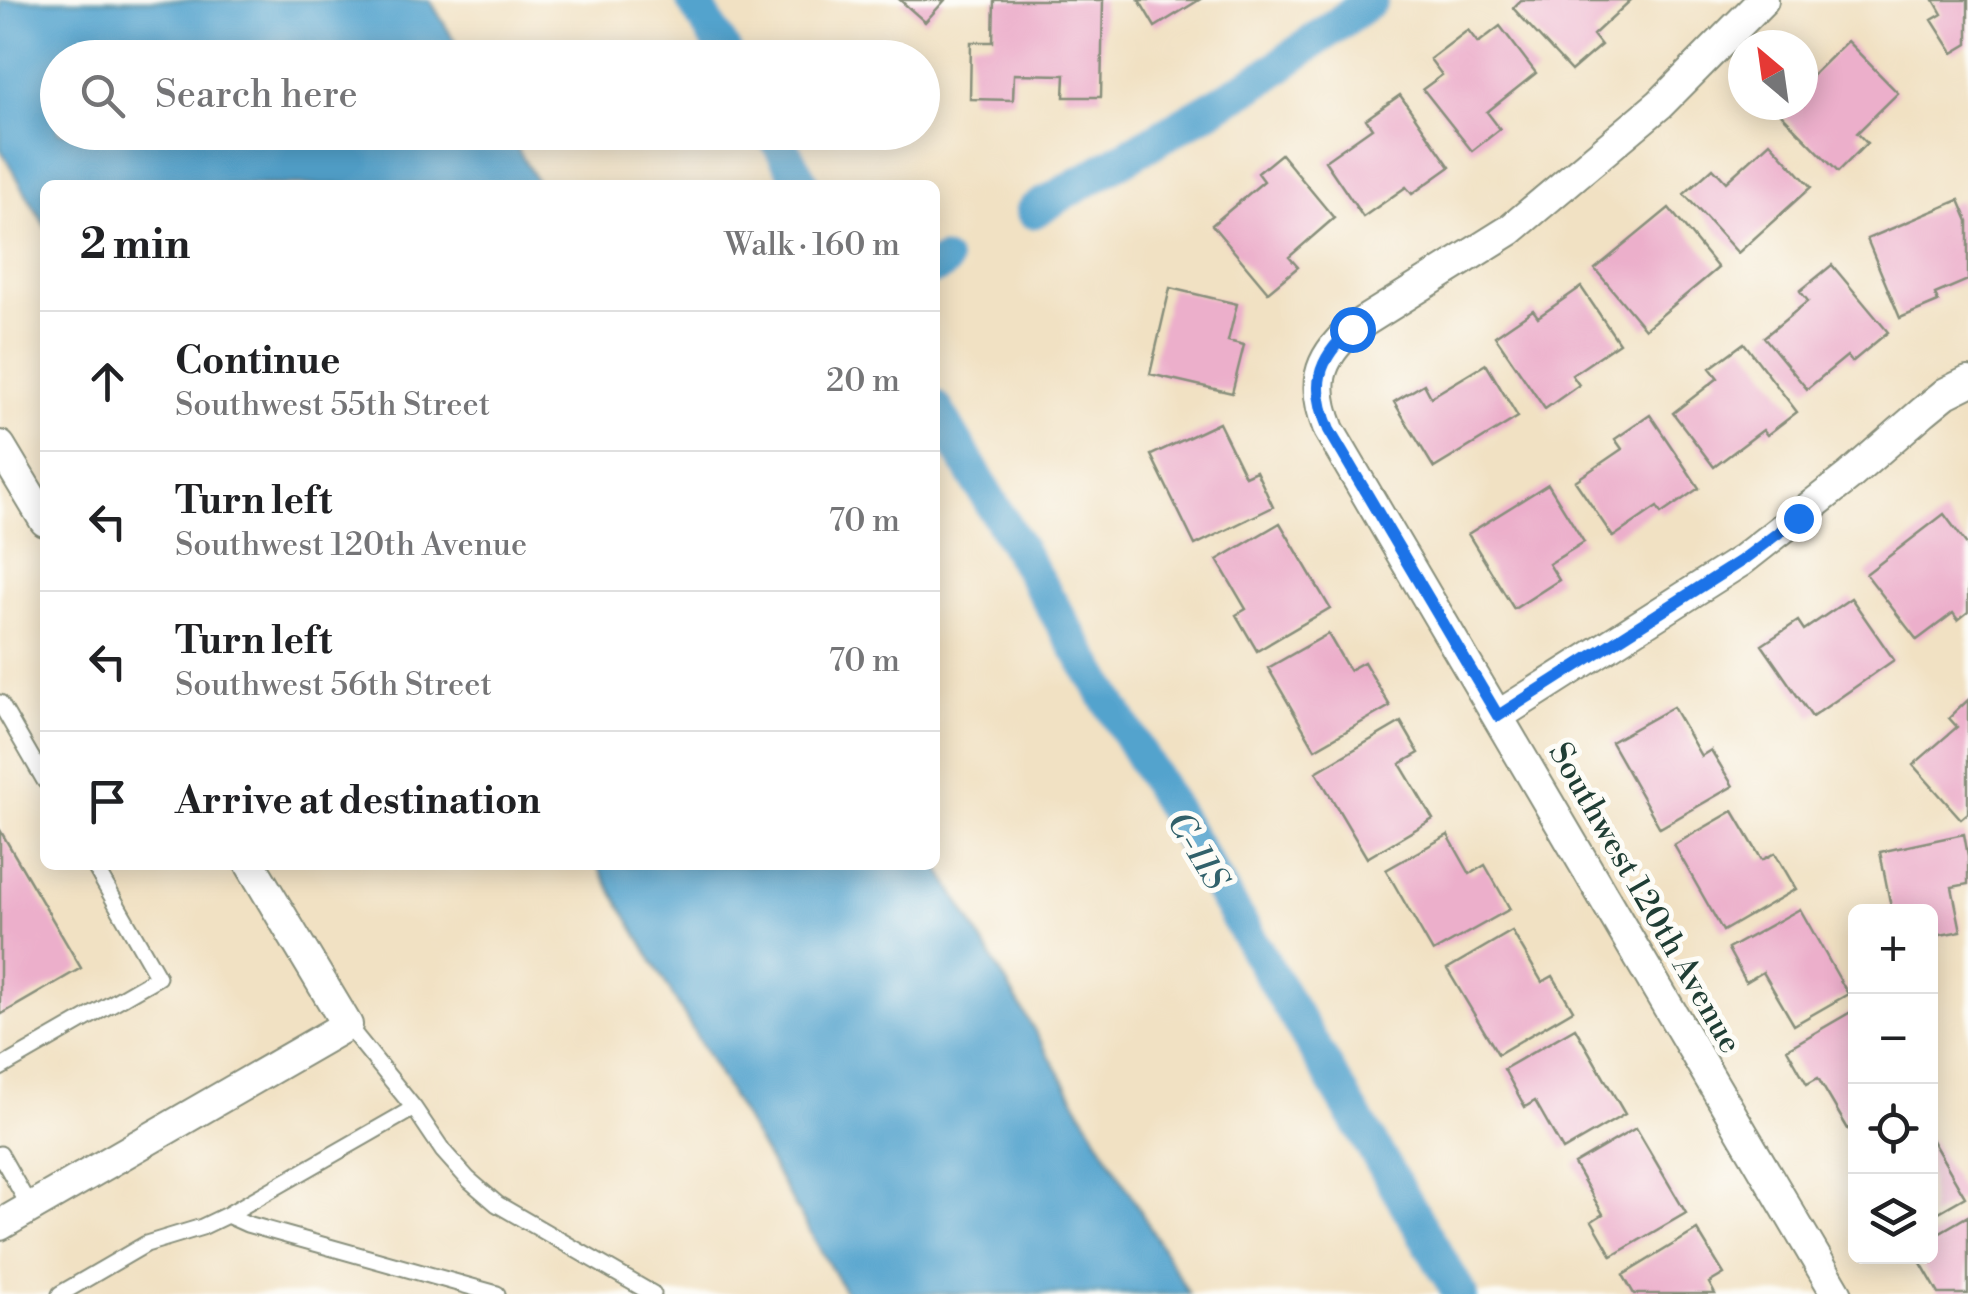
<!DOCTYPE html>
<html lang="en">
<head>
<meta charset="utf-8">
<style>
	body { margin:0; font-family:"Libre Bodoni",serif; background:#f6f6f6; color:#202124 }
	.controls { position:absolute; right:30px; bottom:30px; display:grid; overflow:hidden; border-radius:15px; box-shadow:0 5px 25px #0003 }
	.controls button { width:90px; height:90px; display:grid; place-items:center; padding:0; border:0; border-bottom:2px solid #e0e0e0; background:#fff; color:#202124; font:50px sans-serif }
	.compass { position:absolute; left:1728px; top:30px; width:90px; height:90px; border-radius:50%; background:#fff; box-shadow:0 5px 25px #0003; rotate:331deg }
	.stop { position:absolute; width:30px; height:30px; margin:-22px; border:8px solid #1a73e8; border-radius:50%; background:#fff }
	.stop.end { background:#1a73e8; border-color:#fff; box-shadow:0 2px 10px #0008 }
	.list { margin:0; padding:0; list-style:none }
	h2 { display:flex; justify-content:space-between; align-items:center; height:130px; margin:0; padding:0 40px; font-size:42px }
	h2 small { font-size:32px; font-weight:400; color:#757577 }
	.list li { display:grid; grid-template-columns:65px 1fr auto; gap:30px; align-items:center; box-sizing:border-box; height:140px; padding:0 40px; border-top:2px solid #e0e0e0 }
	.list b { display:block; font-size:38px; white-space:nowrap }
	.list p { margin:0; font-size:32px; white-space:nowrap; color:#757577 }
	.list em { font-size:32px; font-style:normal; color:#757577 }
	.icon { flex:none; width:55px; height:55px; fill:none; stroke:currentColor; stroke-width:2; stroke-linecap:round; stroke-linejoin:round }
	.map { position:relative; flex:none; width:1968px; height:1294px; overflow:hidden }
	.search { position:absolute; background:#fff; box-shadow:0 5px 25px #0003; left:40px; top:40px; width:900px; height:110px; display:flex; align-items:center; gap:25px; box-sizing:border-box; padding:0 35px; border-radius:55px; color:#757577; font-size:38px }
	.panel { position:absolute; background:#fff; box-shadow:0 5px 25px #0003; left:40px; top:180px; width:900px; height:690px; border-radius:15px }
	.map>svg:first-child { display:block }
	.water { fill:#53a3cd; stroke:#397080; stroke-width:2.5 }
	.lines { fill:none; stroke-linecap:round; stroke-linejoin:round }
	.canal { stroke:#53a3cd; stroke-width:35 }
	.building { fill:#ecafcb }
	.service-casing { stroke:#888f7c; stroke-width:19 }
	.minor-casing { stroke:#888f7c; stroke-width:34 }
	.service { stroke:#fff; stroke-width:15 }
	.minor { stroke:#fff; stroke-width:30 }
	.route { stroke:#1a73e8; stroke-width:12 }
	.labels { text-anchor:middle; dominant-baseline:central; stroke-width:10; stroke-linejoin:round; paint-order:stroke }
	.street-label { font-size:32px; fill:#1f3d34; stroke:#fdfcf7 }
	.water-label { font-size:35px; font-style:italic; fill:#31616a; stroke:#fdfcf7 }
</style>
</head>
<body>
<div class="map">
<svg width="1968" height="1294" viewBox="0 0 1968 1294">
	<rect width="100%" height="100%" fill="#fdfcf7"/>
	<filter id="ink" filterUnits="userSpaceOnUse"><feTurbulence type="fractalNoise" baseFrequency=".01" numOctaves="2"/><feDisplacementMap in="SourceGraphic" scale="20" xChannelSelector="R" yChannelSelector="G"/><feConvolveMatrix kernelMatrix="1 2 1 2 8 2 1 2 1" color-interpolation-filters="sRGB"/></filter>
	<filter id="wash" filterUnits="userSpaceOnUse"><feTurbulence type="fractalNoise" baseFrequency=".0048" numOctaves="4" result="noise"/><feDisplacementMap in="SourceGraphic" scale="40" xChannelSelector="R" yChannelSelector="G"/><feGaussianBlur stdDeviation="2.25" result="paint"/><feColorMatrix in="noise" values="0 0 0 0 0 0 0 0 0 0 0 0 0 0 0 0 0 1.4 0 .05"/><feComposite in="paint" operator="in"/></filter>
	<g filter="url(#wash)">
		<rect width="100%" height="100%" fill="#f1e1c3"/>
		<path class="water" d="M0 0H430L464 57 58 58V132L508 133 539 185H45V226L0 148Z
			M935 861 1189 1294H846L597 865H935Z"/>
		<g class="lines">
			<path class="canal" d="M693 0 728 58
				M772 132 803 185
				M1033 211 1264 77 1371 0
				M935 267 943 263
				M935 408 1460 1294"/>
		</g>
		<g id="blocks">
			<path class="building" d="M900 0H945L925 22Z
				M994 0H1103L1101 97H1064L1065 75 1014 74 1013 100 970 99 971 42H993Z
				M1139 0H1199L1155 27Z
				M1521 0H1631L1593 35 1601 45 1571 71 1513 8Z
				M1934 0H1968V44L1953 53 1932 20 1942 14Z
				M1500 26 1536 73 1487 112 1500 129 1472 151 1423 89 1442 75 1430 59 1468 30 1478 43Z
				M1847 41 1898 93 1857 133 1867 143 1838 172 1777 110 1782 105H1803V84Z
				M1400 95 1450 167 1412 194 1406 187 1363 217 1325 161 1372 128 1366 119Z
				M1770 142 1811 187 1738 253 1684 194 1713 168 1726 182Z
				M1281 154 1334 218 1289 257 1298 267 1268 292 1212 225 1264 181 1258 173Z
				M1959 200 1968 221V280L1935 294 1938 302 1900 318 1867 239Z
				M1669 208 1718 268 1645 329 1595 269Z
				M1832 265 1888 332 1852 362 1847 356 1807 389 1764 337 1808 301 1800 291Z
				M1581 287 1619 343 1572 375 1579 385 1545 409 1495 336 1533 310 1538 317Z
				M1170 288 1237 304 1228 341 1244 345 1232 393 1150 374Z
				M1744 343 1797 412 1767 435 1763 430 1714 467 1673 413 1718 378 1710 368Z
				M1486 364 1518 417 1434 468 1394 402 1424 384 1431 397Z
				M1650 415 1699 488 1661 514 1657 507 1613 537 1575 481 1622 449 1615 439Z
				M1219 423 1245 476 1256 471 1273 507 1195 545 1151 455Z
				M1548 484 1584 542 1549 564 1559 580 1514 609 1468 534Z
				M1944 514 1968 546V612L1958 620 1953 613 1917 640 1866 574Z
				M1280 523 1330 608 1257 651 1236 615 1246 609 1217 560Z
				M1851 598 1894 660 1812 717 1762 645 1798 621 1804 630Z
				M1328 634 1349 670 1364 662 1390 706 1315 749 1268 668Z
				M1968 700V813L1961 819 1913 765 1957 727 1949 718Z
				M1673 707 1701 756 1711 750 1733 786 1660 828 1611 742Z
				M1401 722 1419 753 1400 764 1433 819 1367 858 1316 772Z
				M1733 811 1762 860 1775 853 1796 889 1723 931 1674 845Z
				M0 830 81 968 0 1015Z
				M1964 834 1968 856V884L1952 887 1961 931 1930 937V912H1892L1880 852Z
				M1448 835 1470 874 1485 865 1510 909 1433 952 1386 870Z
				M1800 909 1848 994 1794 1025 1763 972 1746 982 1728 949Z
				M1512 931 1542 982 1553 976 1573 1010 1498 1054 1447 969Z
				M1856 1009V1125L1848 1129 1818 1078 1807 1084 1787 1049Z
				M1575 1028 1625 1114 1563 1150 1535 1101 1525 1107 1504 1069Z
				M1636 1128 1686 1213 1612 1256 1592 1221 1603 1214 1574 1164Z
				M1930 1137 1965 1197 1930 1217Z
				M1968 1216V1294H1939L1917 1256H1930V1238Z
				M1697 1230 1724 1274 1709 1283 1715 1294H1634L1623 1275Z"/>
		</g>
	</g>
	<g filter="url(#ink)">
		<use href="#blocks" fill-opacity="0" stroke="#888f7c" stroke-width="2.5"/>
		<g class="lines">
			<defs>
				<path id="service" d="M0 703 45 781
					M347 1025 414 1108 443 1151 468 1179 497 1204 653 1294
					M0 1068 158 977 94 865
					M0 1154 31 1209
					M227 1215 247 1224 497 1294
					M60 1294 146 1244 202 1227 227 1215 414 1108"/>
				<path id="minor" d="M1763 0 1660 104 1510 230 1352 329C1316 360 1312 387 1329 430L1837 1294
					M0 446 45 521
					M1498 716 1741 561 1848 477 1924 411 1946 393 1968 382
					M0 1225 347 1025 251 865"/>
			</defs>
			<use href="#service" class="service-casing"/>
			<use href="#minor" class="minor-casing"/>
			<use href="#service" class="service"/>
			<use href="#minor" class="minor"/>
		</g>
	</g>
	<g class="lines" filter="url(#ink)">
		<path class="route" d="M1352 329C1316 360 1311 387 1329 430L1498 716 1741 561 1798 518"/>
	</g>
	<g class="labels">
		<g class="street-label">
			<text transform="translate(1645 898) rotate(60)">Southwest 120th Avenue</text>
		</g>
		<g class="water-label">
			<text transform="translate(1197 851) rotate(59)">C-11S</text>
		</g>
	</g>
</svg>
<div class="controls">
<button>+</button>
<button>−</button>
<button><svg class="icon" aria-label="locate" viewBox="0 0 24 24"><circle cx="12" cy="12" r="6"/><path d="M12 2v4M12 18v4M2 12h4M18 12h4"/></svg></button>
<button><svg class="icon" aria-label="layers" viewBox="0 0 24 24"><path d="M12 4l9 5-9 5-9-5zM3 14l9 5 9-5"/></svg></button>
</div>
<svg class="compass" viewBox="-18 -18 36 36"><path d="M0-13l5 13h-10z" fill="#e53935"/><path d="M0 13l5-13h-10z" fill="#757577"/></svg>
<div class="stop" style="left:1352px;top:329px"></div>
<div class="stop end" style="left:1798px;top:518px"></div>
<div class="search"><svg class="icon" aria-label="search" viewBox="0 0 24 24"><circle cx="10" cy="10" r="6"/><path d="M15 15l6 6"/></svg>Search here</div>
<section class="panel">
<h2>2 min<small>Walk · 160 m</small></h2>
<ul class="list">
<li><svg class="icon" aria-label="ahead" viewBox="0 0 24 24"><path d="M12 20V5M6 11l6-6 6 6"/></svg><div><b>Continue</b><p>Southwest 55th Street</p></div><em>20 m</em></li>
<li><svg class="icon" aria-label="left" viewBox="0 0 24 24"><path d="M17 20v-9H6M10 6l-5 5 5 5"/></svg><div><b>Turn left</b><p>Southwest 120th Avenue</p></div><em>70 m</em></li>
<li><svg class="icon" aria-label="left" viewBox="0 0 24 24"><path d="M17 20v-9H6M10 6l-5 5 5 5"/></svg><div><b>Turn left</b><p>Southwest 56th Street</p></div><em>70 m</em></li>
<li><svg class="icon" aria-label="arrive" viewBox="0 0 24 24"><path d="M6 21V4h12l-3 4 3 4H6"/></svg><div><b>Arrive at destination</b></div></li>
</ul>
</section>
</div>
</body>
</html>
